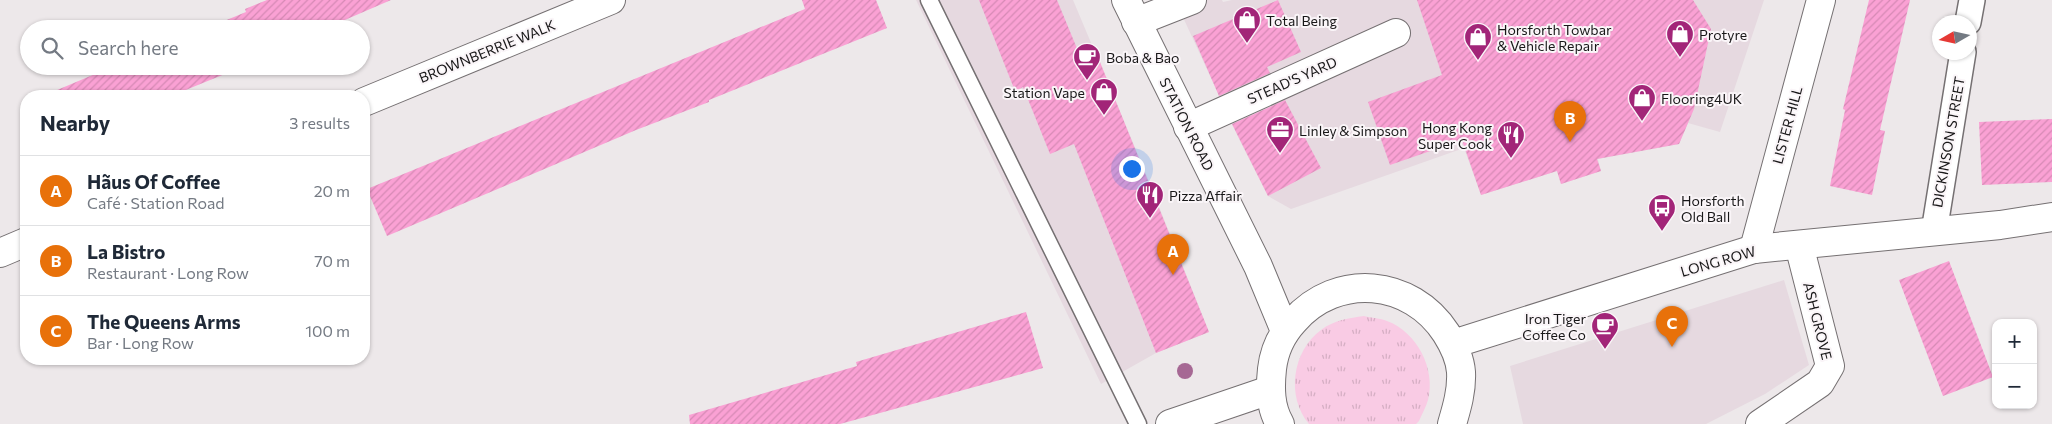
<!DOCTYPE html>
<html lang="en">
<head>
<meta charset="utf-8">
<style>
	body { margin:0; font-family:Commissioner,sans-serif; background:#f2f2f3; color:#1f2937 }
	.controls { position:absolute; right:15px; bottom:15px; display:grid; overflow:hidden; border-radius:10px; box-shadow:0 1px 4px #0004 }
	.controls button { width:45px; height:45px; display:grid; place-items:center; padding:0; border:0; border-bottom:1px solid #e0e1e3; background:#fff; color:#1f2937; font:25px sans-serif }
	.compass { position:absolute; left:1932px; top:15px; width:45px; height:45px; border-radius:50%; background:#fff; box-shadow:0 1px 4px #0004; rotate:261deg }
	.you { position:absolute; left:1131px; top:168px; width:18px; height:18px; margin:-12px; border:4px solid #fff; border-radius:50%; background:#1a73e8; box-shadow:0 0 0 8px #1a73e833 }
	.badge { display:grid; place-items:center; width:32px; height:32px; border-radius:50%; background:#a22578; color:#fff; font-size:16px; font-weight:700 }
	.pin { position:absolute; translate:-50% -41px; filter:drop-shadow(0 1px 2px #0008) }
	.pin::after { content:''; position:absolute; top:26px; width:18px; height:15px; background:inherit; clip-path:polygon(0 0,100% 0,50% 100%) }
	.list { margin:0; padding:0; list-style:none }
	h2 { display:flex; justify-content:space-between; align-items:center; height:65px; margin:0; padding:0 20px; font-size:21px }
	h2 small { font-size:16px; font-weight:400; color:#747a83 }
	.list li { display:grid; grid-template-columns:32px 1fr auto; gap:15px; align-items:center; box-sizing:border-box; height:70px; padding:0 20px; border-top:1px solid #e0e1e3 }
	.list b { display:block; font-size:19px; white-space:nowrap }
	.list p { margin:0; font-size:16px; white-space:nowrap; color:#747a83 }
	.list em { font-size:16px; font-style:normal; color:#747a83 }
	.icon { flex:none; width:28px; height:28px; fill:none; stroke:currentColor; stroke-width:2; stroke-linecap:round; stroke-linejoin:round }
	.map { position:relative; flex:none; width:2052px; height:424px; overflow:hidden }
	.search { position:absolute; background:#fff; box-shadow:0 1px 4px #0004; left:20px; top:20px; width:350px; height:55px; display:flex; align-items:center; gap:12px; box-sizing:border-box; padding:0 18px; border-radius:28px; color:#747a83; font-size:19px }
	.panel { position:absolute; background:#fff; box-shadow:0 1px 4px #0004; left:20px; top:90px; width:350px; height:275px; border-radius:20px }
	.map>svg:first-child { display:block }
	.built { fill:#e6d9e0 }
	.grass { fill:url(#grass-tufts) }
	.building { fill:url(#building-hatch) }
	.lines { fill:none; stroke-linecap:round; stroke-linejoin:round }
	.service-casing { stroke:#757072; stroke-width:19 }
	.pedestrian-casing { stroke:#757072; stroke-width:28 }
	.minor-casing { stroke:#757072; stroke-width:30 }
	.tertiary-casing { stroke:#757072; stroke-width:30 }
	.service { stroke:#fff; stroke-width:16 }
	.pedestrian { stroke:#fff; stroke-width:25 }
	.minor { stroke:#fff; stroke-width:28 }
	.tertiary { stroke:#fff; stroke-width:28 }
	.tree { fill:#a66894 }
	.labels { text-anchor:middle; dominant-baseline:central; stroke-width:4; stroke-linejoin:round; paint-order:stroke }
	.poi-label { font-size:14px; fill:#181718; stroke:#faf5f8; text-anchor:start }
	.street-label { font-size:14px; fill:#181718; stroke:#faf5f8 }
</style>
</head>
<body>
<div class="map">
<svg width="2052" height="424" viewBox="0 0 2052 424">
	<defs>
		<pattern id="grass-tufts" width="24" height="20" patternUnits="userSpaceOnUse" patternTransform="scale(1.25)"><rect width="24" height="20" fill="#f9cbe4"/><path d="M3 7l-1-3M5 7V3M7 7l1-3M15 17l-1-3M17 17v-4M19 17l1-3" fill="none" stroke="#d5aec3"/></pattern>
		<pattern id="building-hatch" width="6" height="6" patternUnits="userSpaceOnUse" patternTransform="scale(1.25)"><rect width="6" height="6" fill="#faa1d4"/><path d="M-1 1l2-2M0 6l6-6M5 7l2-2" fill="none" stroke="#d68ab5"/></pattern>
	</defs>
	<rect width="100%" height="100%" fill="#ede8ea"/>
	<path class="built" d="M916 0H1073L1142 164 1209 332 1156 353 1101 384Z
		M1175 0H1222L1223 2 1232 0H1764L1720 132 1688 123 1679 144 1598 159 1601 171 1561 184 1557 171 1481 195 1464 148 1291 209 1268 196 1240 141Z
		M1784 280 1809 365 1765 394 1706 424H1523L1510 366Z"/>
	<path class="grass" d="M1364 316C1372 318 1380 318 1387 321 1417 332 1436 369 1428 400 1426 407 1422 414 1419 421L1416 424H1309C1286 397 1292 351 1321 330 1334 320 1349 318 1364 316Z"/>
	<path class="building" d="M267 0H391L324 29H205L246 12 245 9Z
		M802 0H876L887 28 709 100V102L636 130 387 236 367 189 805 9Z
		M979 0H1057L1083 63 1098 57 1209 332 1156 353 1074 144 1050 154 1023 87 1015 91Z
		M1278 0 1301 52 1267 67 1270 73 1219 96 1193 36Z
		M1417 0H1693L1711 29 1694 109 1679 144 1597 159 1601 171 1561 184 1557 171 1481 195 1462 140 1390 165 1368 102 1442 75Z
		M1869 0H1910L1880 130 1885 131 1872 195 1830 186 1845 110 1843 109Z
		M114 66H242V67L171 96H43Z
		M1285 100 1321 168 1268 196 1232 124Z
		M2052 119V182L1982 185 1979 122Z
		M1949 261 1993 377 1943 396 1899 280Z
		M1026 312 1043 368 840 424H690L689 415 857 366 856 362Z"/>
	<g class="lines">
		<defs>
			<path id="service" d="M929 0 1138 424"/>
			<path id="pedestrian" d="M1968 22 1972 0
				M1934 232 1963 52"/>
			<path id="minor" d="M1136 22 1192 0
				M364 102 611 0
				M1188 127 1396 33
				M1754 249 1821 0
				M0 253 26 242
				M1170 424 1270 390
				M1760 424 1820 383 1830 366 1799 245"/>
			<path id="tertiary" d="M1126 0 1258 266 1285 331
				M1453 344 1754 249 2000 225 2052 217
				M1280 424C1270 407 1270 388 1272 369 1274 351 1282 334 1294 321 1337 272 1411 279 1446 333 1453 344 1460 358 1461 372 1462 390 1457 407 1452 424"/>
		</defs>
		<use href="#service" class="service-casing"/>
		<use href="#pedestrian" class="pedestrian-casing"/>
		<use href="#minor" class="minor-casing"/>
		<use href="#tertiary" class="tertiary-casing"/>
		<use href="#service" class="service"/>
		<use href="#pedestrian" class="pedestrian"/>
		<use href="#minor" class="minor"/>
		<use href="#tertiary" class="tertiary"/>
	</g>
	<circle class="tree" cx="1185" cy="371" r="8"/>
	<defs>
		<symbol id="shop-pin" viewBox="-11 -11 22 30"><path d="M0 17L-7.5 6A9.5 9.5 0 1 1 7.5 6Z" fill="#a22578" stroke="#faf5f8"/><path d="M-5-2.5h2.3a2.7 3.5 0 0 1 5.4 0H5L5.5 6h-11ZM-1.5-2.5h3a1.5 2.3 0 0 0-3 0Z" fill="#fff"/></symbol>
		<symbol id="cafe-pin" viewBox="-11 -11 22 30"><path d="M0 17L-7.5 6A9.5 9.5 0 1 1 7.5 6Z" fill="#a22578" stroke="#faf5f8"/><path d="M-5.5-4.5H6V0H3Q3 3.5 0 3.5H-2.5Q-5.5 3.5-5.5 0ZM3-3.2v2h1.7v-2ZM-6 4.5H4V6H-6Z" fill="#fff"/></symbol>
		<symbol id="office-pin" viewBox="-11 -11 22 30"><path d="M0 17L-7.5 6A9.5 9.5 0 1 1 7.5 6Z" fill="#a22578" stroke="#faf5f8"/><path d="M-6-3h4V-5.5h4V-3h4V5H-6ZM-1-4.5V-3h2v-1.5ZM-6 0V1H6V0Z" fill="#fff"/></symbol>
		<symbol id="restaurant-pin" viewBox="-11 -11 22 30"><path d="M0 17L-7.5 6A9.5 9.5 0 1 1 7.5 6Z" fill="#a22578" stroke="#faf5f8"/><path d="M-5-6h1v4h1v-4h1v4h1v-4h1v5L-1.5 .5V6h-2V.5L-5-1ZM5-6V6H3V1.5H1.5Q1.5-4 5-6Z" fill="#fff"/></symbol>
		<symbol id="bus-pin" viewBox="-11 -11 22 30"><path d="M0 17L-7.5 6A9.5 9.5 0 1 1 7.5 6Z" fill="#a22578" stroke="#faf5f8"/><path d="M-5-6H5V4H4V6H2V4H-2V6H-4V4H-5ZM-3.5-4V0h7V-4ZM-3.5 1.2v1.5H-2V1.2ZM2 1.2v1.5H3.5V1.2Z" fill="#fff"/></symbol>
	</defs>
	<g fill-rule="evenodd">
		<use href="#shop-pin" x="1231" y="4" width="32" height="43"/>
		<use href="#shop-pin" x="1664" y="18" width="32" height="43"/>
		<use href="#shop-pin" x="1462" y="21" width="32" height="43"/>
		<use href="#cafe-pin" x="1071" y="41" width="32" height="43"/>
		<use href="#shop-pin" x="1088" y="76" width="32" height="43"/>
		<use href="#shop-pin" x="1626" y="82" width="32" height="43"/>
		<use href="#office-pin" x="1264" y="114" width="32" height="43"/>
		<use href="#restaurant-pin" x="1495" y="119" width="32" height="43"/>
		<use href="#restaurant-pin" x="1134" y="179" width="32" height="43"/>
		<use href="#bus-pin" x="1646" y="192" width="32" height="43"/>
		<use href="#cafe-pin" x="1589" y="310" width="32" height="43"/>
	</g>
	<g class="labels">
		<g class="poi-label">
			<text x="1266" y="20">Total Being</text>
			<text x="1497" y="29">Horsforth Towbar<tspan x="1497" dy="16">&amp; Vehicle Repair</tspan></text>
			<text x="1699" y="34">Protyre</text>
			<text x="1106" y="57">Boba &amp; Bao</text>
			<text x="1085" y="92" text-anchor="end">Station Vape</text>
			<text x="1661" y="98">Flooring4UK</text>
			<text x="1492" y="127" text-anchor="end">Hong Kong<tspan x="1492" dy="16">Super Cook</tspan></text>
			<text x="1299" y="130">Linley &amp; Simpson</text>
			<text x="1169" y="195">Pizza Affair</text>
			<text x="1681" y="200">Horsforth<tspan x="1681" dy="16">Old Ball</tspan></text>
			<text x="1586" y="318" text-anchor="end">Iron Tiger<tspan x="1586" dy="16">Coffee Co</tspan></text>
		</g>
		<g class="street-label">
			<text transform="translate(487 51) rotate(-22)">BROWNBERRIE WALK</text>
			<text transform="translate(1292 80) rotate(-24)">STEAD'S YARD</text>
			<text transform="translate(1187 124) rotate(63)">STATION ROAD</text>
			<text transform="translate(1787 125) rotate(-75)">LISTER HILL</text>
			<text transform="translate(1948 142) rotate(-80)">DICKINSON STREET</text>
			<text transform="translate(1718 261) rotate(-16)">LONG ROW</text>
			<text transform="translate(1818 321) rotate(76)">ASH GROVE</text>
		</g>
	</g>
</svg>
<div class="controls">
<button>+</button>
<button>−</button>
</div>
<svg class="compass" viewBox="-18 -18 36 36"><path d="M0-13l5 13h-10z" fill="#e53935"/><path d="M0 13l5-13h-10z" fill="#747a83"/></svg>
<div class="you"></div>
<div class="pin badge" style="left:1173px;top:275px;background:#e8710a">A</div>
<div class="pin badge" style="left:1570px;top:142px;background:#e8710a">B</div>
<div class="pin badge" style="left:1672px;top:347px;background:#e8710a">C</div>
<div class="search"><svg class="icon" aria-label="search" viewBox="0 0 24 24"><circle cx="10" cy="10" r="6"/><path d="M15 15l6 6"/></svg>Search here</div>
<section class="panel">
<h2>Nearby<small>3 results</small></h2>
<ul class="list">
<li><span class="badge" style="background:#e8710a">A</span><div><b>Hãus Of Coffee</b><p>Café · Station Road</p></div><em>20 m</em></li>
<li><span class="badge" style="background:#e8710a">B</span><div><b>La Bistro</b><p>Restaurant · Long Row</p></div><em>70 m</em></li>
<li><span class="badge" style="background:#e8710a">C</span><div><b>The Queens Arms</b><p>Bar · Long Row</p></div><em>100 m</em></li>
</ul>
</section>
</div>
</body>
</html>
